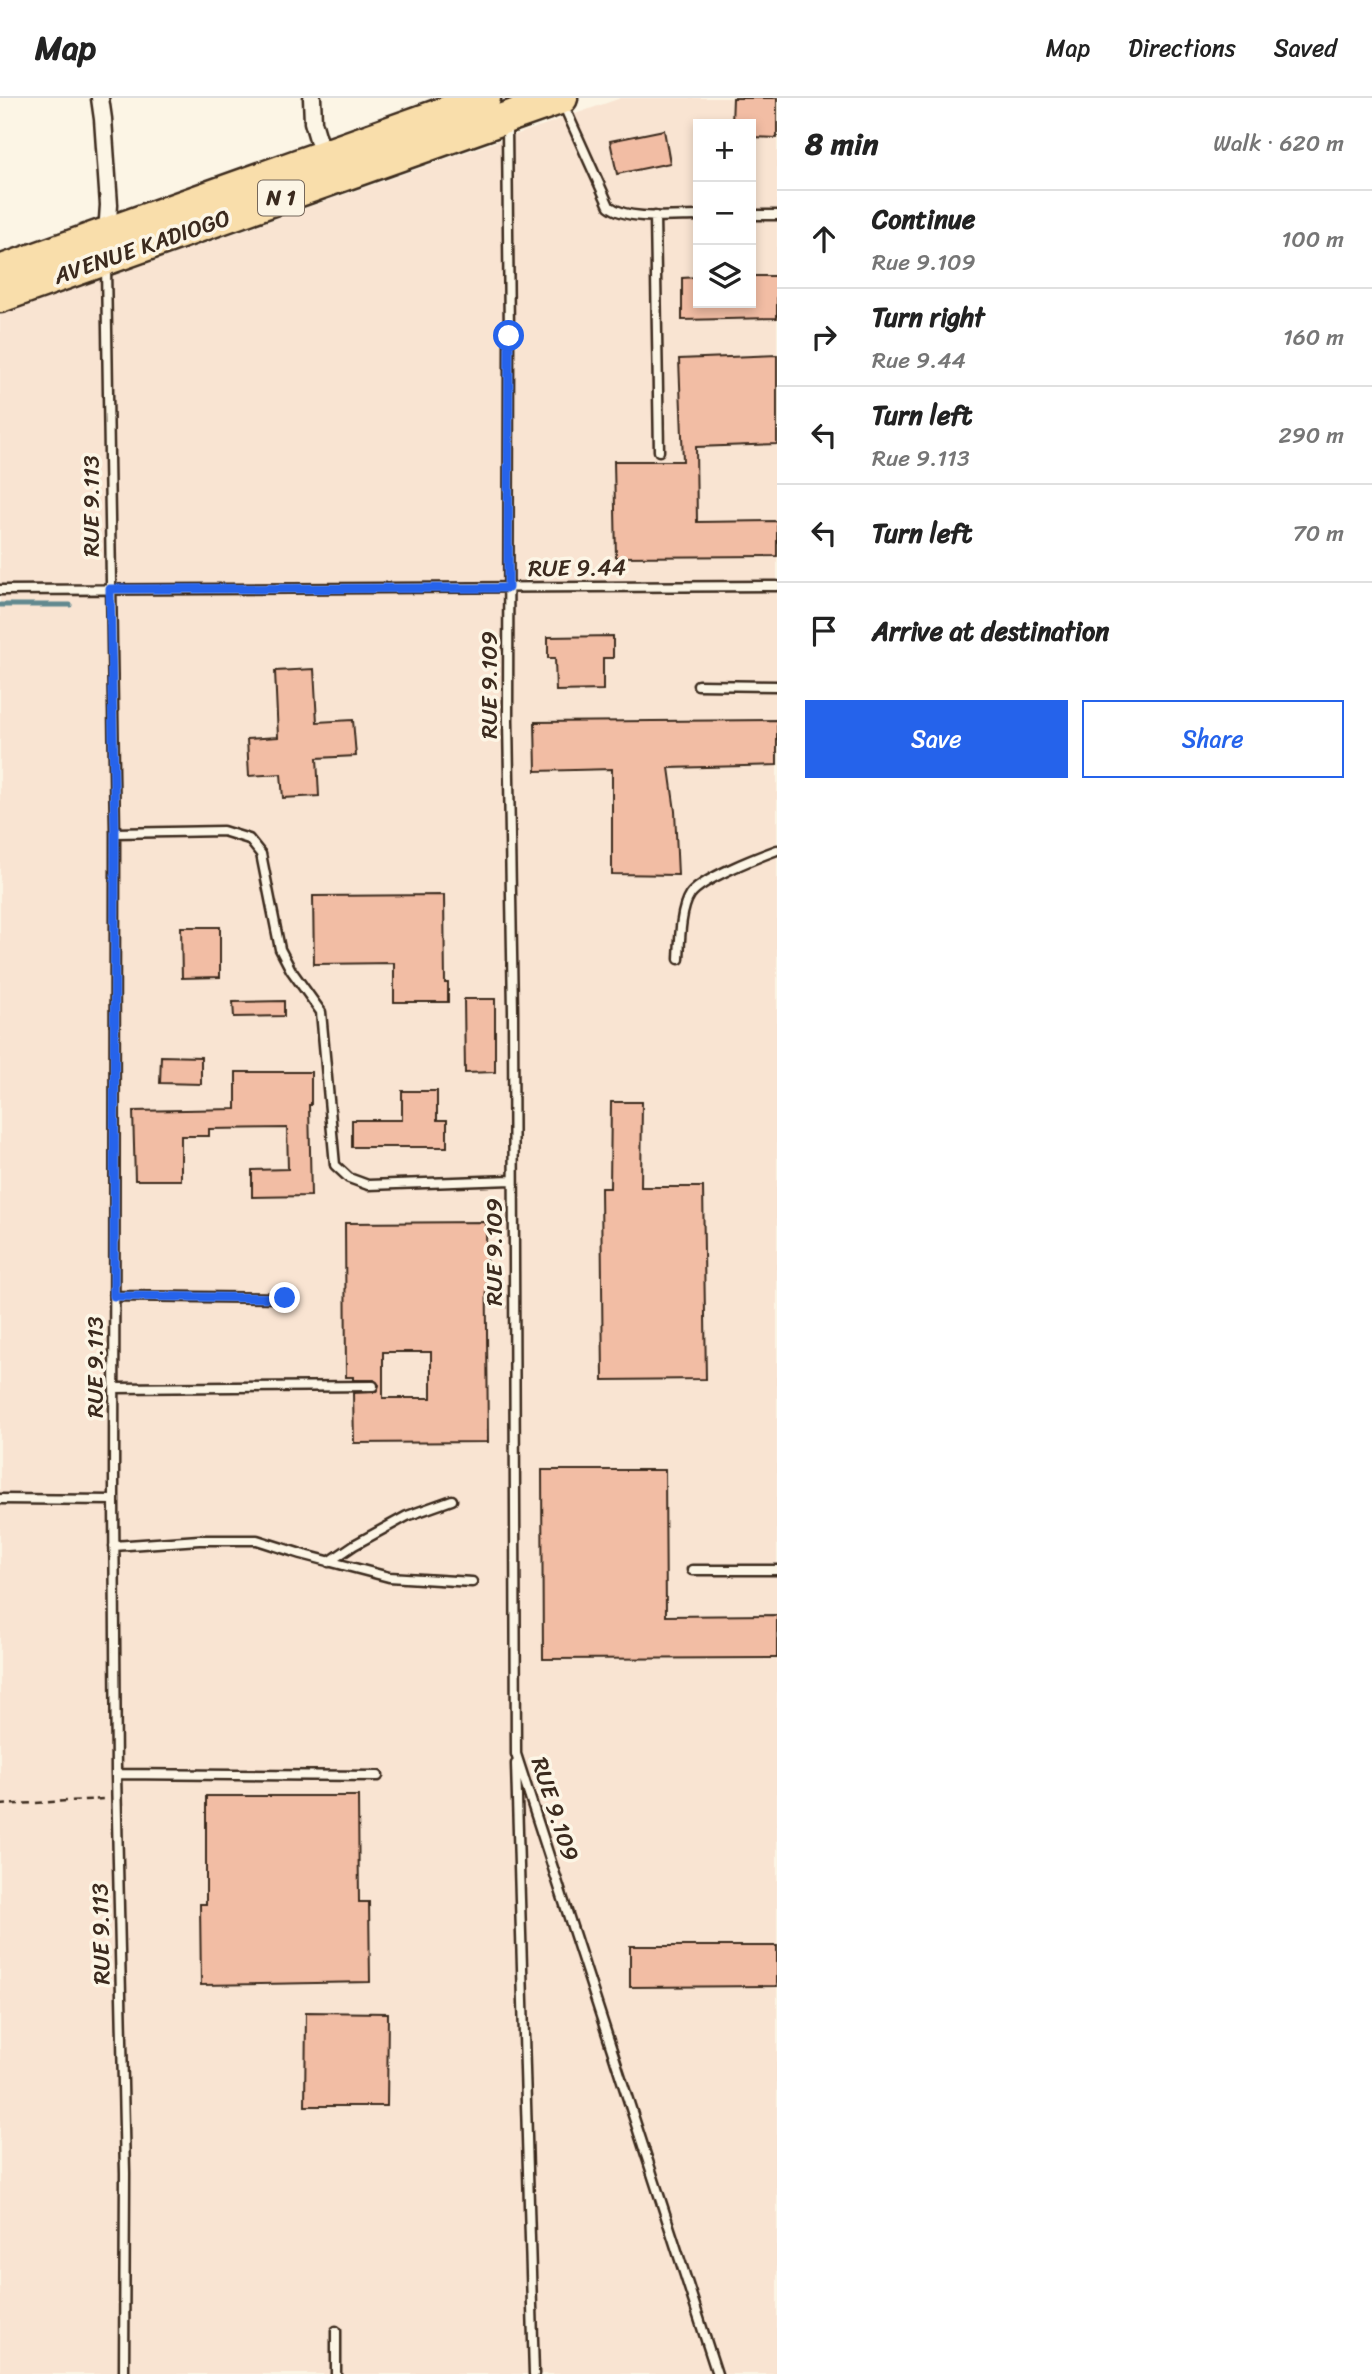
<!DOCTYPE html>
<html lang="en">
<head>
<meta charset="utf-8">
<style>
	body { margin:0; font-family:Sriracha,sans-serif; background:#f2f2f2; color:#222 }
	.controls { position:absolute; right:21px; top:21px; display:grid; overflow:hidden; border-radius:0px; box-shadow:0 4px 10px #0003 }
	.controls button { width:63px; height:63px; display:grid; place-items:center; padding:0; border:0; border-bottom:2px solid #e0e0e0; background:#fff; color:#222; font:35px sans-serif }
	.stop { position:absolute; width:21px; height:21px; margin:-16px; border:5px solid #2563eb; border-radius:50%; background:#fff }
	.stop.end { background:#2563eb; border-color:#fff; box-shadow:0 2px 7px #0008 }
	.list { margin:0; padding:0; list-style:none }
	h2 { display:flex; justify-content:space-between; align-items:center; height:91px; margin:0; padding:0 28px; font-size:30px }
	h2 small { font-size:23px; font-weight:400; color:#767676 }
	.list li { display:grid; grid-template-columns:46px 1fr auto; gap:21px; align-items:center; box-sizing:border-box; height:98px; padding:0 28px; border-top:2px solid #e0e0e0 }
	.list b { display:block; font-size:26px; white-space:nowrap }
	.list p { margin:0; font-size:23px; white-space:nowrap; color:#767676 }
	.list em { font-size:23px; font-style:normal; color:#767676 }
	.actions { display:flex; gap:14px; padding:21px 28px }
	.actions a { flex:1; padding:16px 0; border:2px solid #2563eb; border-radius:0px; text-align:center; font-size:24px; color:#2563eb }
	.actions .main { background:#2563eb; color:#fff }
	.icon { flex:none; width:38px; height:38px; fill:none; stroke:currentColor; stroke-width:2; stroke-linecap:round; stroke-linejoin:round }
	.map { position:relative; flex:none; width:777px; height:2276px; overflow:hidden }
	header { display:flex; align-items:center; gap:42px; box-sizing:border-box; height:98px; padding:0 35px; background:#fff; border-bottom:2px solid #e0e0e0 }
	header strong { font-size:33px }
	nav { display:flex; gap:38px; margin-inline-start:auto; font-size:24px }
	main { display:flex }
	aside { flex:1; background:#fff }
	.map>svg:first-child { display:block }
	.built { fill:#f9e4d2; fill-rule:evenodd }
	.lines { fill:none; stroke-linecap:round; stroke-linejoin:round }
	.stream { stroke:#62898f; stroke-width:5 }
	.building { fill:#f2bda4; stroke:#3b2a1e; stroke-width:2; fill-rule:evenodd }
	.lane-casing { stroke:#3b2a1e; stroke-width:13 }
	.street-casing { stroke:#3b2a1e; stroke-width:21 }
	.highway-casing { stroke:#3b2a1e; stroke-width:35 }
	.path { stroke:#3b2a1e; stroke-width:2.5; stroke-dasharray:7 5; stroke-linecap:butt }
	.lane { stroke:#fcf5e5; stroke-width:8 }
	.street { stroke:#fcf5e5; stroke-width:16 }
	.highway { stroke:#f9deab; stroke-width:30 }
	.route { stroke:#2563eb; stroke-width:9 }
	.labels { text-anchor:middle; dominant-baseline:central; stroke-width:7; stroke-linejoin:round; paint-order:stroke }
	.shield { fill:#fcf5e5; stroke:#75675a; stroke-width:2 }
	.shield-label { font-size:21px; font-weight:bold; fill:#3b2a1e }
	.street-label { font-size:23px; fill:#3b2a1e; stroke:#fcf5e5 }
</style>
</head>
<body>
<header>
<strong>Map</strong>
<nav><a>Map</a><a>Directions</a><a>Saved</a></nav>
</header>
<main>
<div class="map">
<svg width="777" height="2276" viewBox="0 0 777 2276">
	<rect width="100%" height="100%" fill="#fcf5e5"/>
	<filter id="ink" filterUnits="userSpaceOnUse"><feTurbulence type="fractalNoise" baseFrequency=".0143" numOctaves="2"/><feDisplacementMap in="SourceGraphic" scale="14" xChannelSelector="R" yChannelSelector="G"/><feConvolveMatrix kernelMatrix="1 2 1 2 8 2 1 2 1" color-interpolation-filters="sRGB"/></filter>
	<g filter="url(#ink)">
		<path class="built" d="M621 0H777V2276H0V217ZM698 26H751V205H698Z"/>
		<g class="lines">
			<path class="stream" d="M0 507H70"/>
		</g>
		<path class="building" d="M733 0H777V40L751 39V26H732Z
			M664 32 670 65 617 76 610 43Z
			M751 178H777V220L682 222V180L698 179V205H751Z
			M777 257V346L696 349 697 424 777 423V458L616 459 614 363H683L679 261Z
			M613 538V560H603V592L556 593 555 560H548V539Z
			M314 571 317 624 353 622 356 658 317 660 319 698 283 700 281 676 249 678 247 641 278 639 275 573Z
			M777 622V667L669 670 675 713 678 777 612 776V671L536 673 535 624Z
			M444 797 445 885H448V904H394V865L314 866 313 798Z
			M181 829H220V879L182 880Z
			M464 901H495V974L465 975Z
			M284 903V918L234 919 233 904Z
			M161 958 201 959V986L160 985Z
			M236 974H311V1007H309L311 1098 252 1099V1072L288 1071 287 1030 209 1031V1038H181V1082H135L133 1013 236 1011Z
			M402 993H437V1022H447V1049H352V1022H402Z
			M611 1004H642L641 1089H703L706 1281 603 1282 601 1090H610Z
			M486 1124 488 1344 354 1345 353 1295 376 1294 379 1287 374 1282H353V1279H346L345 1125ZM383 1254H431V1300H383Z
			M542 1372H665L666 1518 777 1517V1560L543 1561Z
			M206 1698H358L359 1804H369L370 1884 201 1887 200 1806H206Z
			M630 1848H777V1888L630 1889Z
			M306 1914 388 1915 387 2008H305Z"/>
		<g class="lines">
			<defs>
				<path id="lane" d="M563 6 609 108C628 123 674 118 698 118
					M507 27 509 238 508 622 513 913 516 1656 717 2276
					M751 117H777
					M655 118 659 353
					M106 169 115 735 114 1402 116 1676 125 2075 124 2276
					M0 492 777 488
					M698 587 777 588
					M115 735 223 733 249 741 261 756 280 851 291 872 321 914 335 1067 349 1080 368 1087 512 1082
					M679 861C680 843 680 812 690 797 701 781 758 759 777 752
					M114 1198 285 1200
					M114 1290 373 1288
					M0 1401 114 1402
					M114 1448 199 1442H257L301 1456 389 1479 472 1484
					M329 1464 354 1447 407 1418 452 1402
					M692 1472H777
					M516 1666 534 2276
					M116 1676 378 1678
					M336 2276V2233"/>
				<path id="street" d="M100 0 103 21 109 107 107 136
					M312 0 313 24 323 58"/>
				<path id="highway" d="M0 173 485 0
					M0 199 562 0"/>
			</defs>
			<use href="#lane" class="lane-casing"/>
			<use href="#street" class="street-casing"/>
			<use href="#highway" class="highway-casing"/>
			<path class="path" d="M0 1707 103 1701"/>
			<use href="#lane" class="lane"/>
			<use href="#street" class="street"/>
			<use href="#highway" class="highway"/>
		</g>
	</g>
	<g class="lines" filter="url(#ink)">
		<path class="route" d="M285 1200 114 1198 115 735 110 491 508 490 509 238"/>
	</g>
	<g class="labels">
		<rect class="shield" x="258" y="82.5" width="46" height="35" rx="5"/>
		<g class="shield-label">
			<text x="281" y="100">N 1</text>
		</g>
		<g class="street-label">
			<text transform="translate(142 149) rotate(-19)">AVENUE KADIOGO</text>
			<text transform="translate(91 408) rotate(-90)">RUE 9.113</text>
			<text transform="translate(577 470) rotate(-1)">RUE 9.44</text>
			<text transform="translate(489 587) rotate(-90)">RUE 9.109</text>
			<text transform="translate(494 1154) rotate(-90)">RUE 9.109</text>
			<text transform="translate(95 1269) rotate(-90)">RUE 9.113</text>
			<text transform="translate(555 1711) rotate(72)">RUE 9.109</text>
			<text transform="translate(101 1836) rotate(-91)">RUE 9.113</text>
		</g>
	</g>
</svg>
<div class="controls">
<button>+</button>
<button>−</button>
<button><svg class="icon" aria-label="layers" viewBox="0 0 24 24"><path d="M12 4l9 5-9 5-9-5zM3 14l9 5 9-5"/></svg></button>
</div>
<div class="stop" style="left:509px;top:238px"></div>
<div class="stop end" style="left:285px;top:1200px"></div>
</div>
<aside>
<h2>8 min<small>Walk · 620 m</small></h2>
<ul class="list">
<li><svg class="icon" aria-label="ahead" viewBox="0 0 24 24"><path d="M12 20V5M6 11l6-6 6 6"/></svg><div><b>Continue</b><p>Rue 9.109</p></div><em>100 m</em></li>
<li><svg class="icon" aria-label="right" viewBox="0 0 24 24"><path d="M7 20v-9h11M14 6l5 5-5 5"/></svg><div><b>Turn right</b><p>Rue 9.44</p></div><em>160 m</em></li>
<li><svg class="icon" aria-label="left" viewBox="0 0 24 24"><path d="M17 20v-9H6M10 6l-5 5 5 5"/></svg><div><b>Turn left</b><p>Rue 9.113</p></div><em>290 m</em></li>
<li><svg class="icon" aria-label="left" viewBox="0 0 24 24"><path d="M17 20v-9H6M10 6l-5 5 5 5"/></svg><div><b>Turn left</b></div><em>70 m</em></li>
<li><svg class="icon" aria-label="arrive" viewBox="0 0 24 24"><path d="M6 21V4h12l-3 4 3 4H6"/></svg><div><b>Arrive at destination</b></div></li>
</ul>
<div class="actions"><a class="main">Save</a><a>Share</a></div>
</aside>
</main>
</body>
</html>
